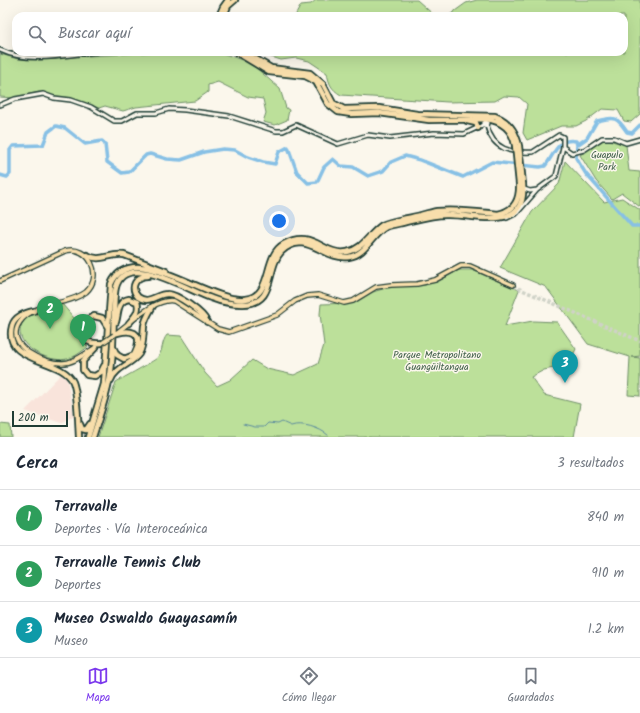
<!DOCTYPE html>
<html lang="es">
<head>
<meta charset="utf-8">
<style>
	body { margin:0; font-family:Kalam,sans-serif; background:#f6f6f7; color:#1f2937 }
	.scale { position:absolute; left:12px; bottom:10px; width:56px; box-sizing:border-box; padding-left:4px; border:2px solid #1f3d34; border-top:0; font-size:11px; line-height:14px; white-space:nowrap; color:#1f3d34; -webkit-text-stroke:3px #fbf7ec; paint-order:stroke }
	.you { position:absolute; left:279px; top:221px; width:14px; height:14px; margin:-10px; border:3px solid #fff; border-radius:50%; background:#1a73e8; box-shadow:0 0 0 6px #1a73e833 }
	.badge { display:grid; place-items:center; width:26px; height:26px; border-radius:50%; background:#7c3aed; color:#fff; font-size:13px; font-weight:700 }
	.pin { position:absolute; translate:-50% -33px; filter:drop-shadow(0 1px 2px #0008) }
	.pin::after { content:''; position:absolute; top:21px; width:14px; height:12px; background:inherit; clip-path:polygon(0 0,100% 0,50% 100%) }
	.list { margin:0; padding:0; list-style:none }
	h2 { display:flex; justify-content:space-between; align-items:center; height:52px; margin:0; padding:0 16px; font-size:17px }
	h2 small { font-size:13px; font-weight:400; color:#747a83 }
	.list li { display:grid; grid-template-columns:26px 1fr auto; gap:12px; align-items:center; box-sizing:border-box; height:56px; padding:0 16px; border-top:1px solid #e0e1e3 }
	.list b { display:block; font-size:15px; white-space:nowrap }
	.list p { margin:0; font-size:13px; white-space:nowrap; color:#747a83 }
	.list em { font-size:13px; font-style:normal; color:#747a83 }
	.icon { flex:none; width:22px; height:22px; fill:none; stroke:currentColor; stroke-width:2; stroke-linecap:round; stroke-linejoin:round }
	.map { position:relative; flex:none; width:640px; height:437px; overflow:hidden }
	.search { position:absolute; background:#fff; box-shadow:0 4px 16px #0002; left:12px; right:12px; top:12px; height:44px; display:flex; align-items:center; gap:10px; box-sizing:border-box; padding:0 14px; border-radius:12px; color:#747a83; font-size:15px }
	.sheet { height:220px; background:#fff }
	nav { display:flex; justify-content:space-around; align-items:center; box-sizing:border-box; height:56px; border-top:1px solid #e0e1e3; background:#fff; font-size:11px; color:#747a83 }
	nav a { display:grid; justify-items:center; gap:2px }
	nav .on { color:#7c3aed }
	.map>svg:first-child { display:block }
	.built { fill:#f9e4db }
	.green { fill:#bce09a; stroke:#6e8e67 }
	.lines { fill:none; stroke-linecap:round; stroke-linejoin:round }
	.stream { stroke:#5d8c9e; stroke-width:1 }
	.river { stroke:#87c0e5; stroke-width:3.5 }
	.primary-tunnel { stroke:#cfd2c7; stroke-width:3.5; stroke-dasharray:3.5 2; stroke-linecap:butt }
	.secondary-casing { stroke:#1f3d34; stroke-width:6 }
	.primary-casing { stroke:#1f3d34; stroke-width:6 }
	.highway-casing { stroke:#1f3d34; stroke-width:8 }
	.secondary { stroke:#fbf7ec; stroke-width:3 }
	.primary { stroke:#f8deab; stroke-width:3.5 }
	.highway { stroke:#f8deab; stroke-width:4.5 }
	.primary-bridge-casing { stroke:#1f3d34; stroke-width:6; stroke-linecap:butt }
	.highway-bridge-casing { stroke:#1f3d34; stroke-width:8; stroke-linecap:butt }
	.primary-bridge { stroke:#f8deab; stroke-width:3.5 }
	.highway-bridge { stroke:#f8deab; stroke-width:4.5 }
	.labels { text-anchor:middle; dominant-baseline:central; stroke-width:3; stroke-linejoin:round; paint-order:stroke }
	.park-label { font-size:10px; fill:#3e5e48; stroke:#fbf7ec }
</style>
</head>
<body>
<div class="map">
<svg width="640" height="437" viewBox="0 0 640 437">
	<rect width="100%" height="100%" fill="#fbf7ec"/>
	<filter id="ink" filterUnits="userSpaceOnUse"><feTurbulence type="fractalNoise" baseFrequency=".025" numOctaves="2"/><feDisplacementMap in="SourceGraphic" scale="8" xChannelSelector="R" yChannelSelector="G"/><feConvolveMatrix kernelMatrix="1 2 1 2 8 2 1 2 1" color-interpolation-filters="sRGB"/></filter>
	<g filter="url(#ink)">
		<path class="built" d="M62 373 67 379 74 416 61 423 25 411Z"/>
		<path class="green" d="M316 0H417L435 16H295L301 5 311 4Z
			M477 0H640V114L631 122 624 121 618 110 602 109 586 121 576 126H561L527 140 523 133 527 104 519 97 504 96 495 101 448 102 341 95C331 89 329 84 327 73L309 61 296 58 281 60 265 55 264 52H624V16H448L466 3Z
			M160 52H219L245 61 253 65 280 89 286 108 289 110 287 120 275 125 263 122 266 113 263 99 248 97 218 82 208 85V92L195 101 136 107 123 111 105 106 99 108 82 103 53 98 39 92 15 98 0 97V54L18 59H37Z
			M605 139 626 145 629 171 640 172V207L622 193 612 199 596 181 580 155Z
			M565 161 604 202 622 198 640 210V356L632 357 640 358V396L628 395 630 357 588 344 546 287 500 268 532 212 559 184Z
			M459 270H472L519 290 505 326 533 321 557 322 576 349 568 365 544 370 531 377 544 395 580 404 574 437H98L116 382C123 378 154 361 157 358 164 350 161 342 167 335L181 336 205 373 217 386 230 380 252 360 267 369 294 375 318 364 324 345 320 314 321 304 355 303 373 292 389 287 425 285 439 281Z
			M62 304 80 325 78 336 88 347C82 351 74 358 67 359 45 364 0 338 30 315 38 309 53 307 62 304Z
			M0 424 10 425 11 437H0Z"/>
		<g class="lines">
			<path class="stream" d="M243 424 255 427H264L268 423 278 424 282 422 291 426C302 422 320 428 328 435"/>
			<path class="river" d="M577 145 576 158 586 174 632 226H640
				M0 175 7 177 10 174V150L13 146 43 145 48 132 56 126 65 128 85 144 102 141 105 144 107 162 122 173 129 172 146 155 150 154 167 159 181 160 204 152 223 149 235 150 248 157 263 162 275 164 279 152 288 147 297 172 308 183 317 182 324 167 333 159 341 166 353 167 368 176 383 171 391 162 405 156 420 160 463 177 492 162 540 167 545 166C554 155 558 137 576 141L577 145 587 138 597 121C615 116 617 117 627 132L632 133 640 125"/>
			<path class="primary-tunnel" d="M513 286 640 341"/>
			<defs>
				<path id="secondary" d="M0 50C29 64 66 55 96 52
					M0 105 15 99 43 94 54 98 71 100 91 107 114 121H122L137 113H156L169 109 185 110 229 116 276 131H283L296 125 338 144 368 135 390 138 434 133 464 134 481 126 485 122 488 123 487 126 484 125
					M487 126C493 150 511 153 533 152L559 135 563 137V147L556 176 537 190 517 213 507 218
					M563 147 572 153 584 150 602 138H614L626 143 640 139
					M524 189 530 191 537 190"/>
				<path id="primary" d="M0 281 65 251C89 244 104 276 86 292 68 306 35 301 20 322 3 346 44 364 63 363 74 363 84 354 93 349
					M116 333C130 323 157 297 174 301L218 329 229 332 277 315 295 301 307 296 318 295 344 303 353 301 376 287 391 285 417 284 435 280 461 266H470L513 285"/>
				<path id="highway" d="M219 16 223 7 228 0
					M224 16 228 6 235 0
					M236 52 269 72 305 76 311 79 316 82 328 104 338 112 351 114 379 113 429 120 486 119C502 121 512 129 515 145
					M244 52 271 68 310 73 323 84 333 103 344 109 379 108 417 114 495 116C509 121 516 131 519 146
					M467 121 476 123 478 128
					M87 255C101 263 108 253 124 255L166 271
					M148 276C136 276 129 287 138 297 149 305 156 294 167 294 176 293 204 313 207 322
					M34 311C25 313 15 316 12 326 2 364 62 357 73 382 78 395 78 422 79 437
					M116 322C119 312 117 301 129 299L137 302C140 311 135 316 129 323
					M102 343C76 346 76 323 94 316L102 318 107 326
					M96 347 83 361V370L87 375 95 376 101 372 104 366
					M113 347 117 355 124 359 134 355C138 348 142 334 131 332 125 330 119 333 114 334
					M111 380C116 367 131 365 139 354 144 346 143 336 144 326 145 319 149 313 153 306
					M80 424 82 429 86 430 90 424
					M88 437 104 384 111 284C132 237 208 303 245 299 274 296 262 256 284 244 313 228 323 256 347 252 363 249 369 234 382 225 390 221 399 220 408 218 418 216 427 213 437 211 457 209 478 212 498 214 514 211 520 200 519 184
					M93 437C98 421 104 404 108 387 114 362 113 335 114 310 115 298 113 284 123 276 142 261 192 292 211 298 221 302 233 304 243 304 277 304 265 268 282 251 306 229 324 261 349 257 367 254 371 235 386 227 391 225 397 224 402 223 416 220 431 215 446 215 476 214 527 234 523 184"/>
			</defs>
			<use href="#secondary" class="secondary-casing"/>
			<use href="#primary" class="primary-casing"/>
			<use href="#highway" class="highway-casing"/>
			<use href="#secondary" class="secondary"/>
			<use href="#primary" class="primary"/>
			<use href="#highway" class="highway"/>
			<defs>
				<path id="primary-bridge" d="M102 343 114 335"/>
				<path id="highway-bridge" d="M515 145 519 184
					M519 146 523 184"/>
			</defs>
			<use href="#primary-bridge" class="primary-bridge-casing"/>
			<use href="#highway-bridge" class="highway-bridge-casing"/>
			<use href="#primary-bridge" class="primary-bridge"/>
			<use href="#highway-bridge" class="highway-bridge"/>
		</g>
	</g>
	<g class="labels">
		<g class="park-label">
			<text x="607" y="155">Guapulo<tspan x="607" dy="12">Park</tspan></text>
			<text x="437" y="355">Parque Metropolitano<tspan x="437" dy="12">Guangüiltangua</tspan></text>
		</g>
	</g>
</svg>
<div class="scale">200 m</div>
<div class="you"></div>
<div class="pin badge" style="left:83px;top:347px;background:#2e9e5b">1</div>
<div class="pin badge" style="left:50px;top:329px;background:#2e9e5b">2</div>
<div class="pin badge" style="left:565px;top:383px;background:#0f9aa8">3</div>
<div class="search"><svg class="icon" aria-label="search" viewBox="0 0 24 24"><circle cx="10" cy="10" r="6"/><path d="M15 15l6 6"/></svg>Buscar aquí</div>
</div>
<section class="sheet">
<h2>Cerca<small>3 resultados</small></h2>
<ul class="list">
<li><span class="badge" style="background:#2e9e5b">1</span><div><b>Terravalle</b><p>Deportes · Vía Interoceánica</p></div><em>840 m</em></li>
<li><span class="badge" style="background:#2e9e5b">2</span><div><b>Terravalle Tennis Club</b><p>Deportes</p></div><em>910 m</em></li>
<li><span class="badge" style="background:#0f9aa8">3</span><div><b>Museo Oswaldo Guayasamín</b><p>Museo</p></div><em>1.2 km</em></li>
</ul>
</section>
<nav>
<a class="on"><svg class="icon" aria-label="map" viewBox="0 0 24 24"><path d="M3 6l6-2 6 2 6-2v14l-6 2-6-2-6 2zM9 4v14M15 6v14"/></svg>Mapa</a>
<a><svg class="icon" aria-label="directions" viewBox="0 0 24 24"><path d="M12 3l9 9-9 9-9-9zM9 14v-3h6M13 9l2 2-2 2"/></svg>Cómo llegar</a>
<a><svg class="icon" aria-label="saved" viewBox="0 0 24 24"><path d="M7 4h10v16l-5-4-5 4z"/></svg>Guardados</a>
</nav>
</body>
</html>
